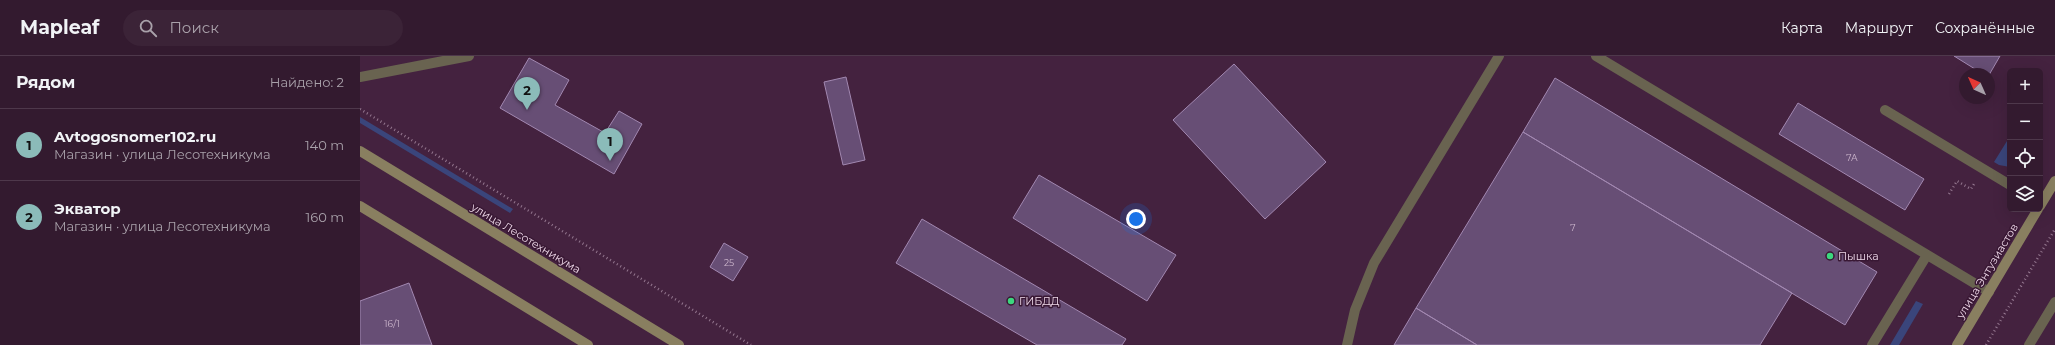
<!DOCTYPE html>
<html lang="ru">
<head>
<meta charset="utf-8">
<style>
	body { margin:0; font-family:Montserrat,sans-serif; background:#3b2337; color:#f1f3f6 }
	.controls { position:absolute; right:12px; top:12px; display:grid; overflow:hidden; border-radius:6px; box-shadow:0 4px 16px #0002 }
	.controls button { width:36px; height:36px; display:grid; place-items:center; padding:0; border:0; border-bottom:1px solid #4e384b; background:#331a2f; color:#f1f3f6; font:20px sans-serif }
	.compass { position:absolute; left:1599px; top:12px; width:36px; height:36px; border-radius:50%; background:#331a2f; box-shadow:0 4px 16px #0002; rotate:315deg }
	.you { position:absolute; left:776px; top:163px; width:14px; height:14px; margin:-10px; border:3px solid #fff; border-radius:50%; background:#1a73e8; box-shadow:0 0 0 6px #1a73e833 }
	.badge { display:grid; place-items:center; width:26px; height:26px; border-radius:50%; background:#8bbbb9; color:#111; font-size:13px; font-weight:700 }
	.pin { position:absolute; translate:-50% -33px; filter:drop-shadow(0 1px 2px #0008) }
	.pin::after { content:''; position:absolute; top:21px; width:14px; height:12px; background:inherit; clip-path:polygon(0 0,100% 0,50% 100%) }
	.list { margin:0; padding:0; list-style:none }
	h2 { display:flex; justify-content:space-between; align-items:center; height:52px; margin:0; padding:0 16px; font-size:17px }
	h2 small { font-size:13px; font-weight:400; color:#a9a1aa }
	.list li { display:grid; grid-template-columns:26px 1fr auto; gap:12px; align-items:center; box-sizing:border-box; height:72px; padding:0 16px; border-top:1px solid #4e384b }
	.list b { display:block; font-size:15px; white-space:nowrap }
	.list p { margin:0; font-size:13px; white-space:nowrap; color:#a9a1aa }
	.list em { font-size:13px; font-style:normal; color:#a9a1aa }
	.icon { flex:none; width:22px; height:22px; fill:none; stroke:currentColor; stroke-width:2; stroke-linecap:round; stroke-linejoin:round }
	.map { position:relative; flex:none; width:1695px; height:289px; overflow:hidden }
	header { display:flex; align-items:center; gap:24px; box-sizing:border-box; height:56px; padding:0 20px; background:#331a2f; border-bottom:1px solid #4e384b }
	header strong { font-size:19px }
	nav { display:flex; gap:22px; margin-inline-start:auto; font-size:14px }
	.search { width:280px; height:36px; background:#3b2337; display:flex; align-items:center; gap:10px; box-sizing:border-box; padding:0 14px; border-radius:22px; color:#a9a1aa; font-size:15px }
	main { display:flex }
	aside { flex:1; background:#331a2f }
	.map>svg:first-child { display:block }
	.green { fill:#3a457b }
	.building { fill:#674e75; stroke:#a288b1 }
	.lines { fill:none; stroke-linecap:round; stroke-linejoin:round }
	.path { stroke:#94778f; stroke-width:2.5; stroke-dasharray:1 3; stroke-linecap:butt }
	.lane { stroke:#696350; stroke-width:10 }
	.secondary { stroke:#897f60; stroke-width:10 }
	.poi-dot { fill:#3cd77e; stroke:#391834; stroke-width:1.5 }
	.labels { text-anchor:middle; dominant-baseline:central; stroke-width:3; stroke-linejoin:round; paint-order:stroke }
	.number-label { font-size:9px; fill:#ccb6cc }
	.street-label { font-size:11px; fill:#eed8e9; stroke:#391834 }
	.poi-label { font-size:11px; fill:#eed8e9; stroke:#391834; text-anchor:start }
</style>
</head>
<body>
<header>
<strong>Mapleaf</strong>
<div class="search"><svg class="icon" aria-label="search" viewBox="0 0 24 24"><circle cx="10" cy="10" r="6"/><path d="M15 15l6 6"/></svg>Поиск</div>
<nav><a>Карта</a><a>Маршрут</a><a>Сохранённые</a></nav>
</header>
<main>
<aside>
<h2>Рядом<small>Найдено: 2</small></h2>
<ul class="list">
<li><span class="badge">1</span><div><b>Avtogosnomer102.ru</b><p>Магазин · улица Лесотехникума</p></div><em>140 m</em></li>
<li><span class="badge">2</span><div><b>Экватор</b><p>Магазин · улица Лесотехникума</p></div><em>160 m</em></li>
</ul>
</aside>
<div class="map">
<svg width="1695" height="289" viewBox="0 0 1695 289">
	<rect width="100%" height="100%" fill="#44223f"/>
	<path class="green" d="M0 61 153 153 150 157 0 67Z
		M1647 85 1650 87V111L1639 109 1634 106Z
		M1556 245 1563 248 1539 289H1530Z"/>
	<path class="building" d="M1594 0H1640L1629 19 1623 18Z
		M169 2 209 24 195 49 245 77 259 55 282 68 254 118 140 52Z
		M874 8 966 106 905 163 813 64Z
		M486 21 505 104 483 109 464 26Z
		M1195 22 1517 216 1485 269 1163 76Z
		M1438 47 1564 123 1545 154 1419 78Z
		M1163 76 1432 237 1400 289H1117L1056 252Z
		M679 119 816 199 787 245 653 162Z
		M562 163 766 283 762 289H677L536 207Z
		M364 187 388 201 373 225 350 211Z
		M49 227 72 289H0V245Z
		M1056 252 1117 289H1034Z"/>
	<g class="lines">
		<path class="path" d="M0 53 391 289
			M1589 138 1597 125 1611 133 1614 128
			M1626 289 1695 173"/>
		<path class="lane" d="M1236 0 1629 236
			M0 21 109 0
			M1525 54 1650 129
			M987 289 995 254 1014 207 1139 0
			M1512 289 1567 199
			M1669 289 1695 246"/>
		<path class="secondary" d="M0 95 319 289
			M0 150 228 289
			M1680 150 1695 125
			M1597 289 1678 153"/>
	</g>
	<g class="poi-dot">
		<circle cx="1470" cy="200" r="4"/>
		<circle cx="651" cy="245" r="4"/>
	</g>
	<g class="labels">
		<g class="number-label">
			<text x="1492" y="101">7А</text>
			<text x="1213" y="171">7</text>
			<text x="369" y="206">25</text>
			<text x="32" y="267">16/1</text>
		</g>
		<g class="street-label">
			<text transform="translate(166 182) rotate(31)">улица Лесотехникума</text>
			<text transform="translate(1627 215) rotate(-59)">улица Энтузиастов</text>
		</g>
		<g class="poi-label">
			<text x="1478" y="200">Пышка</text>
			<text x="659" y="245">ГИБДД</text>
		</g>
	</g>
</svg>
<div class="controls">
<button>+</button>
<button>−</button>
<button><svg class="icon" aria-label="locate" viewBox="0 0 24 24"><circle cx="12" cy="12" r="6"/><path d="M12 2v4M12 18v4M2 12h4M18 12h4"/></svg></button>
<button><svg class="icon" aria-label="layers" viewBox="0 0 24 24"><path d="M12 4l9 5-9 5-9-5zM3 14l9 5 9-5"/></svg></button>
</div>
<svg class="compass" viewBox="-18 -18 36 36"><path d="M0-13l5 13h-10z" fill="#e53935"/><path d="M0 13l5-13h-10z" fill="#a9a1aa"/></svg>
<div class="you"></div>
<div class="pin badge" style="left:250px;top:105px">1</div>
<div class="pin badge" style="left:167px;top:54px">2</div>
</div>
</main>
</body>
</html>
